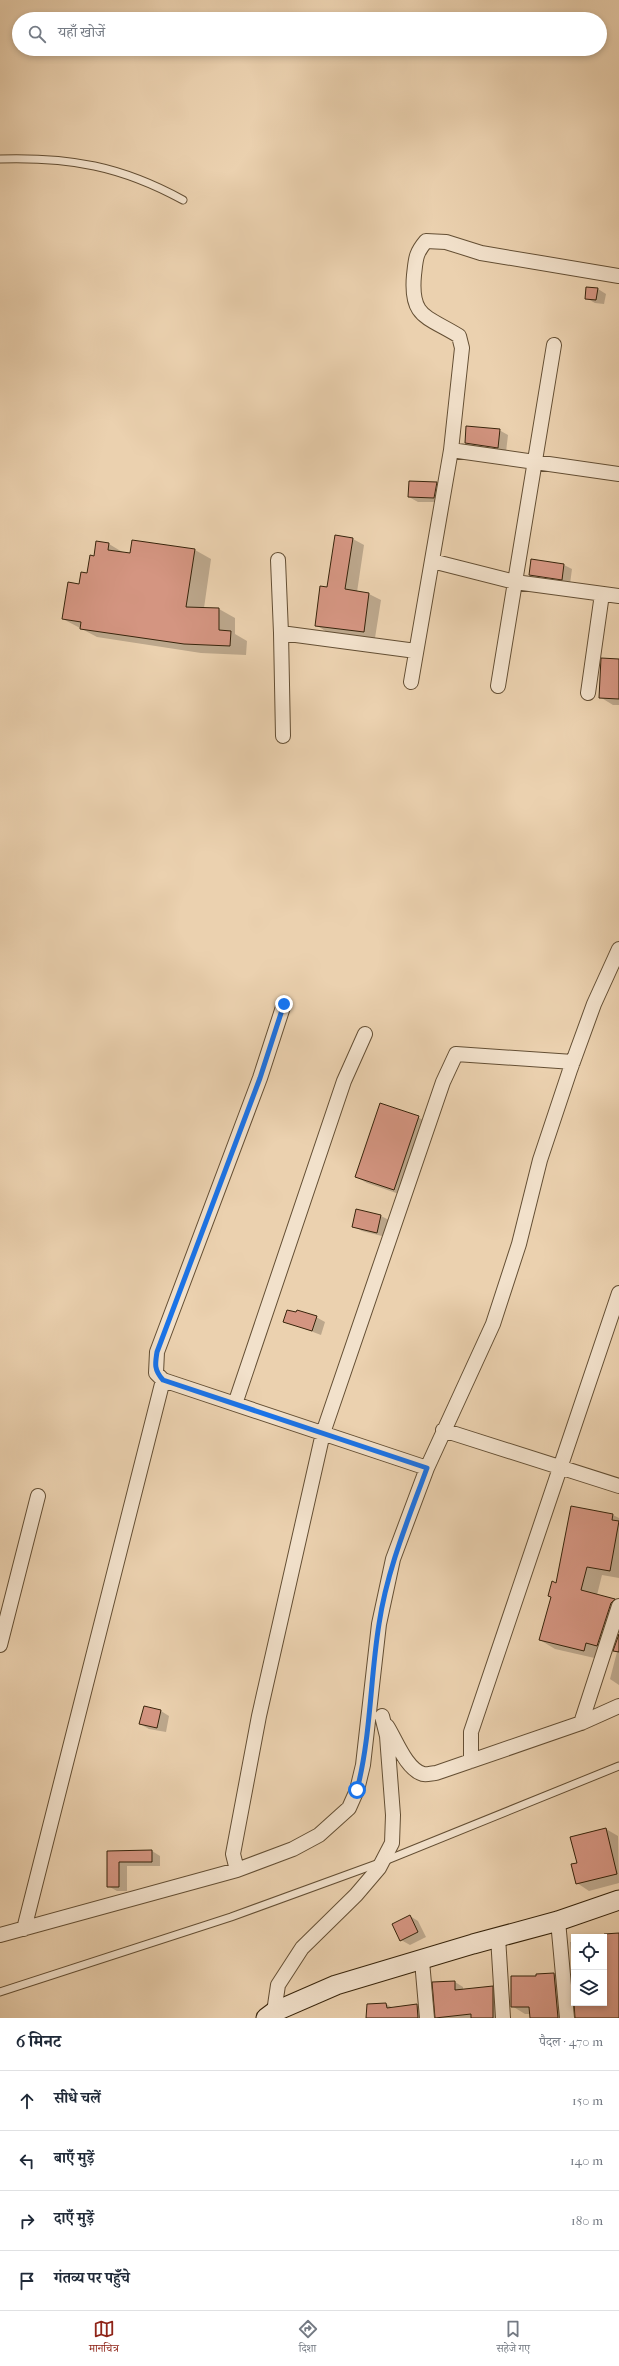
<!DOCTYPE html>
<html lang="hi">
<head>
<meta charset="utf-8">
<style>
	body { margin:0; font-family:"IM FELL French Canon","Noto Serif Devanagari",serif; background:#f6f6f7; color:#1f2937 }
	.controls { position:absolute; right:12px; bottom:12px; display:grid; overflow:hidden; border-radius:0px; box-shadow:0 2px 6px #0003 }
	.controls button { width:36px; height:36px; display:grid; place-items:center; padding:0; border:0; border-bottom:1px solid #e0e1e3; background:#fff; color:#1f2937; font:20px sans-serif }
	.stop { position:absolute; width:12px; height:12px; margin:-9px; border:3px solid #1a73e8; border-radius:50%; background:#fff }
	.stop.end { background:#1a73e8; border-color:#fff; box-shadow:0 1px 4px #0008 }
	.list { margin:0; padding:0; list-style:none }
	h2 { display:flex; justify-content:space-between; align-items:center; height:52px; margin:0; padding:0 16px; font-size:17px }
	h2 small { font-size:13px; font-weight:400; color:#747a83 }
	.list li { display:grid; grid-template-columns:26px 1fr auto; gap:12px; align-items:center; box-sizing:border-box; height:60px; padding:0 16px; border-top:1px solid #e0e1e3 }
	.list b { display:block; font-size:15px; white-space:nowrap }
	.list em { font-size:13px; font-style:normal; color:#747a83 }
	.icon { flex:none; width:22px; height:22px; fill:none; stroke:currentColor; stroke-width:2; stroke-linecap:round; stroke-linejoin:round }
	.map { position:relative; flex:none; width:619px; height:2018px; overflow:hidden }
	.search { position:absolute; background:#fff; box-shadow:0 2px 6px #0003; left:12px; right:12px; top:12px; height:44px; display:flex; align-items:center; gap:10px; box-sizing:border-box; padding:0 14px; border-radius:22px; color:#747a83; font-size:15px }
	.sheet { height:292px; background:#fff }
	nav { display:flex; justify-content:space-around; align-items:center; box-sizing:border-box; height:56px; border-top:1px solid #e0e1e3; background:#fff; font-size:11px; color:#747a83 }
	nav a { display:grid; justify-items:center; gap:2px }
	nav .on { color:#8f2418 }
	.map>svg:first-child { display:block }
	.shadow { fill:#0003 }
	.building { fill:#d49581; stroke:#37240b }
	.lines { fill:none; stroke-linecap:round; stroke-linejoin:round }
	.service-casing { stroke:#644f34; stroke-width:9 }
	.minor-casing { stroke:#644f34; stroke-width:16 }
	.secondary-casing { stroke:#37240b; stroke-width:21 }
	.service { stroke:#f2e1cb; stroke-width:7 }
	.minor { stroke:#f2e1cb; stroke-width:14 }
	.secondary { stroke:#f2e1cb; stroke-width:19 }
	.route { stroke:#1a73e8; stroke-width:5 }
</style>
</head>
<body>
<div class="map">
<svg width="619" height="2018" viewBox="0 0 619 2018">
	<rect width="100%" height="100%" fill="#ebd1af"/>
	<filter id="stains"><feTurbulence type="fractalNoise" baseFrequency=".005" numOctaves="4"/><feColorMatrix values="0 0 0 0 .2 0 0 0 0 .09 0 0 0 0 .02 0 0 0 .5 -.17"/></filter>
	<radialGradient id="worn" r=".72"><stop offset=".6" stop-color="#630" stop-opacity="0"/><stop offset="1" stop-color="#630" stop-opacity=".3"/></radialGradient>
	<path class="shadow" d="M598 289 606 294 604 304 595 303 586 298Z
		M499 430 508 435 506 452 474 448 466 443Z
		M437 483 445 488 442 502H418L409 497Z
		M353 539 364 545 357 592 369 594 381 600 375 638 327 632 316 625 328 588Z
		M97 543 109 544 124 553 131 554 195 550 211 559 204 608 219 609 235 618V634L247 641 246 655 201 653 97 637 63 619 80 585 88 574 95 557Z
		M564 565 572 569 570 584 538 580 530 575Z
		M619 660V705H613L600 697Z
		M418 1117 429 1124 405 1196 367 1183 356 1177Z
		M357 1210 381 1216 389 1220 386 1237 362 1231 353 1226Z
		M297 1314 316 1317 325 1322 321 1335 284 1321Z
		M571 1507 613 1515 619 1518V1578L602 1575 597 1595 619 1604V1629L615 1644 616 1645 619 1637V1685L610 1679 617 1652 613 1650 612 1654 601 1651 599 1659 555 1649 540 1640 557 1584Z
		M144 1707 161 1711 169 1716 166 1732 149 1729 140 1724Z
		M606 1829 618 1836 619 1883 589 1891 577 1883 578 1864Z
		M152 1851 160 1856V1866H127V1891H117L108 1886V1852Z
		M410 1916 418 1921 426 1937 410 1945 401 1940Z
		M570 1942H574V1991Z
		M554 1974 567 1981 571 2018H531L530 2014H525L512 2006 537 1977Z
		M455 1982 463 1987V1990L492 1987 501 1992 502 2018H436Z
		M386 2004 393 2008 417 2006 428 2012 429 2018H369L368 2005Z"/>
	<path class="building" d="M586 287 598 288 596 300 585 299Z
		M466 426 500 429 498 448 465 443Z
		M409 481 437 482 434 498 408 497Z
		M335 535 353 538 345 589 369 593 364 632 315 626 320 586 327 587Z
		M132 540 195 549 186 607 219 608V630L231 631 230 646 184 644 80 629 81 622 62 619 68 582 79 584 81 572 87 573 90 555 94 556 96 541 109 543 108 550 130 553Z
		M531 559 564 564 562 580 529 575Z
		M601 658 619 659V699L599 698Z
		M380 1103 419 1116 394 1190 355 1177Z
		M356 1209 381 1215 377 1233 352 1227Z
		M287 1310 296 1312 297 1310 317 1316 312 1331 283 1322Z
		M571 1506 613 1514 612 1520 619 1521 610 1571 587 1567 581 1590 615 1599 611 1603 597 1646 586 1643 584 1651 539 1640 551 1597 548 1596 552 1581 556 1583Z
		M619 1634V1652L613 1651Z
		M144 1706 161 1710 157 1728 139 1724Z
		M606 1828 617 1874 576 1884 571 1864 577 1863 570 1837Z
		M152 1850V1862H119V1887H107V1851Z
		M410 1915 418 1932 400 1941 392 1924Z
		M619 1933V2018H575L574 2003H604V1934Z
		M554 1973 558 2018H530L529 2007H511V1976H536V1974Z
		M455 1981V1990L493 1986V2018H471V2014L435 2018 432 1982Z
		M386 2003 387 2008 417 2004 418 2018H366L367 2004Z"/>
	<g class="lines">
		<defs>
			<path id="service" d="M0 159C70 157 121 166 183 200
				M0 1992 231 1917 382 1862 619 1766"/>
			<path id="minor" d="M554 345 515 582 619 596
				M451 450 462 348 459 336C427 316 410 318 414 275 416 259 415 254 426 241L446 242 481 253 619 276
				M278 560 281 633
				M432 561 515 582 498 686
				M411 682 451 450 619 474
				M588 693 602 594
				M283 736 281 633 416 651
				M284 1004 260 1078 157 1352 156 1373 163 1380 427 1468
				M235 1404 344 1081 365 1034
				M443 1430 619 1486
				M0 1645 38 1496
				M581 1723 619 1606
				M387 1726C396 1740 406 1769 423 1774 427 1775 432 1773 436 1773L581 1723 619 1706
				M471 1761V1732L619 1293
				M237 1870 233 1854 259 1716 323 1433 443 1082 456 1054 573 1062
				M558 1921 567 2018
				M24 1929 163 1380
				M0 1935 237 1870 293 1849 319 1835 349 1808 357 1790 363 1765 379 1624 393 1559 427 1468 493 1324 519 1244 540 1160 570 1070 594 1004 619 949
				M498 1937 503 2018
				M422 1961 427 2018
				M274 2012 278 1985 302 1948 356 1895 379 1868 392 1843 393 1815 387 1736 382 1716"/>
			<path id="secondary" d="M266 2018 274 2012 336 1985 473 1944 558 1921 619 1900"/>
		</defs>
		<use href="#service" class="service-casing"/>
		<use href="#minor" class="minor-casing"/>
		<use href="#secondary" class="secondary-casing"/>
		<use href="#service" class="service"/>
		<use href="#minor" class="minor"/>
		<use href="#secondary" class="secondary"/>
	</g>
	<g class="lines">
		<path class="route" d="M284 1004 260 1078 157 1352C155 1364 154 1370 163 1380L427 1468C408 1520 387 1570 379 1624 370 1680 371 1735 357 1790"/>
	</g>
	<rect width="100%" height="100%" filter="url(#stains)"/>
	<rect width="100%" height="100%" fill="url(#worn)"/>
</svg>
<div class="controls">
<button><svg class="icon" aria-label="locate" viewBox="0 0 24 24"><circle cx="12" cy="12" r="6"/><path d="M12 2v4M12 18v4M2 12h4M18 12h4"/></svg></button>
<button><svg class="icon" aria-label="layers" viewBox="0 0 24 24"><path d="M12 4l9 5-9 5-9-5zM3 14l9 5 9-5"/></svg></button>
</div>
<div class="stop" style="left:357px;top:1790px"></div>
<div class="stop end" style="left:284px;top:1004px"></div>
<div class="search"><svg class="icon" aria-label="search" viewBox="0 0 24 24"><circle cx="10" cy="10" r="6"/><path d="M15 15l6 6"/></svg>यहाँ खोजें</div>
</div>
<section class="sheet">
<h2>6 मिनट<small>पैदल · 470 m</small></h2>
<ul class="list">
<li><svg class="icon" aria-label="ahead" viewBox="0 0 24 24"><path d="M12 20V5M6 11l6-6 6 6"/></svg><div><b>सीधे चलें</b></div><em>150 m</em></li>
<li><svg class="icon" aria-label="left" viewBox="0 0 24 24"><path d="M17 20v-9H6M10 6l-5 5 5 5"/></svg><div><b>बाएँ मुड़ें</b></div><em>140 m</em></li>
<li><svg class="icon" aria-label="right" viewBox="0 0 24 24"><path d="M7 20v-9h11M14 6l5 5-5 5"/></svg><div><b>दाएँ मुड़ें</b></div><em>180 m</em></li>
<li><svg class="icon" aria-label="arrive" viewBox="0 0 24 24"><path d="M6 21V4h12l-3 4 3 4H6"/></svg><div><b>गंतव्य पर पहुँचे</b></div></li>
</ul>
</section>
<nav>
<a class="on"><svg class="icon" aria-label="map" viewBox="0 0 24 24"><path d="M3 6l6-2 6 2 6-2v14l-6 2-6-2-6 2zM9 4v14M15 6v14"/></svg>मानचित्र</a>
<a><svg class="icon" aria-label="directions" viewBox="0 0 24 24"><path d="M12 3l9 9-9 9-9-9zM9 14v-3h6M13 9l2 2-2 2"/></svg>दिशा</a>
<a><svg class="icon" aria-label="saved" viewBox="0 0 24 24"><path d="M7 4h10v16l-5-4-5 4z"/></svg>सहेजे गए</a>
</nav>
</body>
</html>
